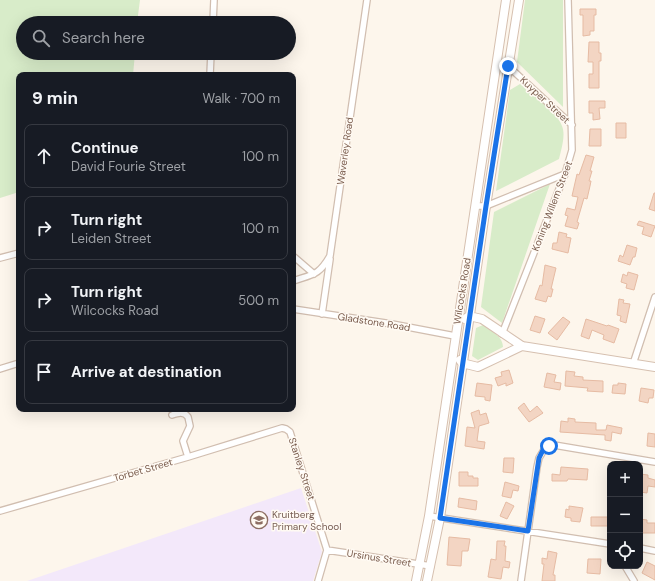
<!DOCTYPE html>
<html lang="en">
<head>
<meta charset="utf-8">
<style>
	body { margin:0; font-family:"DM Sans",sans-serif; background:#242831; color:#f1f3f6 }
	.controls { position:absolute; right:12px; bottom:12px; display:grid; overflow:hidden; border-radius:8px; box-shadow:0 4px 16px #0002 }
	.controls button { width:36px; height:36px; display:grid; place-items:center; padding:0; border:0; border-bottom:1px solid #363941; background:#171b24; color:#f1f3f6; font:20px sans-serif }
	.stop { position:absolute; width:12px; height:12px; margin:-9px; border:3px solid #1a73e8; border-radius:50%; background:#fff }
	.stop.end { background:#1a73e8; border-color:#fff; box-shadow:0 1px 4px #0008 }
	.list { margin:0; padding:0; list-style:none }
	h2 { display:flex; justify-content:space-between; align-items:center; height:52px; margin:0; padding:0 16px; font-size:17px }
	h2 small { font-size:13px; font-weight:400; color:#9ea1a6 }
	.list li { display:grid; grid-template-columns:26px 1fr auto; gap:12px; align-items:center; box-sizing:border-box; height:64px; margin:0 8px 8px; padding:0 8px; border:1px solid #363941; border-radius:8px }
	.list b { display:block; font-size:15px; white-space:nowrap }
	.list p { margin:0; font-size:13px; white-space:nowrap; color:#9ea1a6 }
	.list em { font-size:13px; font-style:normal; color:#9ea1a6 }
	.icon { flex:none; width:22px; height:22px; fill:none; stroke:currentColor; stroke-width:2; stroke-linecap:round; stroke-linejoin:round }
	.map { position:relative; flex:none; width:655px; height:581px; overflow:hidden }
	.search { position:absolute; background:#171b24; box-shadow:0 4px 16px #0002; left:16px; top:16px; width:280px; height:44px; display:flex; align-items:center; gap:10px; box-sizing:border-box; padding:0 14px; border-radius:22px; color:#9ea1a6; font-size:15px }
	.panel { position:absolute; background:#171b24; box-shadow:0 4px 16px #0002; left:16px; top:72px; width:280px; height:340px; border-radius:8px }
	.map>svg:first-child { display:block }
	.education { fill:#f3e8fa }
	.green { fill:#d8ecc9 }
	.building { fill:#f3d5c3; stroke:#e6bba3 }
	.lines { fill:none; stroke-linecap:round; stroke-linejoin:round }
	.street-casing { stroke:#d1beb0; stroke-width:8 }
	.secondary-casing { stroke:#d6c0b0; stroke-width:10 }
	.street { stroke:#fff; stroke-width:5.5 }
	.secondary { stroke:#fff; stroke-width:8 }
	.route { stroke:#1a73e8; stroke-width:5 }
	.labels { text-anchor:middle; dominant-baseline:central; stroke-width:3; stroke-linejoin:round; paint-order:stroke }
	.street-label { font-size:10px; fill:#7a5c4d; stroke:#fffaf3 }
	.education-label { font-size:10px; fill:#785e54; stroke:#fffaf3; text-anchor:start }
</style>
</head>
<body>
<div class="map">
<svg width="655" height="581" viewBox="0 0 655 581">
	<rect width="100%" height="100%" fill="#fdf6ec"/>
	<path class="education" d="M301 488 322 552 313 581H27Z"/>
	<path class="green" d="M0 0H140L137 23H23V53H135L133 75H19V192L0 198Z
		M525 0H563V107L517 62Z
		M520 84C531 94 558 113 562 126 566 135 561 150 559 159L496 191 510 90Z
		M550 184 502 323 481 307 494 212Z
		M483 325C491 331 503 336 503 347L478 360 472 356 476 328Z"/>
	<path class="building" d="M580 9H596V15H594V31H590V35L583 36V15H580Z
		M589 42H599V53H601V61H599V88H589V74H593V62H588Z
		M589 101H605V108H599L600 119 593 120V113H589Z
		M616 123H626V138H616Z
		M590 129H601V146H589Z
		M586 155 594 157 590 171H592L589 181H591L590 186 587 199 584 198 577 222 579 223 577 229 565 226 568 216 565 215 567 208 575 210 578 197 572 196 577 174 579 175Z
		M654 193H655V211L649 209Z
		M639 221 655 226 651 237 642 234 644 227 637 225Z
		M559 232 567 234 566 237 571 238 568 253 552 249 553 243H557Z
		M627 245 637 248 635 257H633L630 265 618 261 620 255 623 257Z
		M545 265 556 268 551 289H553L551 297 548 296 546 302 535 299 540 285 542 286Z
		M628 272 638 275 634 290 626 288 627 284 621 282 623 274 627 276Z
		M619 299 624 300 623 303 630 304 626 323 620 321 621 316 617 315Z
		M535 316 545 319 540 333 530 330Z
		M563 317 570 322 557 340 548 333Z
		M586 319 607 326 608 325 619 329 614 343 603 339 604 335 592 330 589 339 581 336Z
		M509 370 513 383 506 386V383L498 386 495 378 502 376 501 372Z
		M566 371 575 372 574 376 583 377V380L603 381V392L587 391 588 388 565 386Z
		M547 373 556 375 554 382 561 383 560 390 544 387Z
		M477 383 492 385 490 401 485 400V397L475 396Z
		M618 383 626 384 625 394 612 393 613 385H618Z
		M641 388 654 390 653 398H649L648 403 639 401Z
		M524 403 530 412 537 406 543 413 529 422 518 408Z
		M479 410 480 415 486 413 489 423 479 426 477 441 485 442 484 449 465 446 467 427 475 428 471 413Z
		M568 418 575 419V422L596 423V430H606L607 425 622 428 621 434 612 432 611 441 605 440V435L560 432 561 421 568 422Z
		M648 433 655 434V447L647 446Z
		M504 458H514L513 473 503 472Z
		M561 467 588 469 587 480 568 479 567 481H552V474L560 475Z
		M459 472H468V476H473V478H478V486H459Z
		M640 474 648 475V478L655 480V487L648 486 647 493 640 492Z
		M505 482 519 486 518 491 513 490 511 498 502 496Z
		M459 498 477 501 476 510 458 507Z
		M506 502 514 506 507 519 500 516Z
		M569 506 583 508 580 522 571 521V518L565 517 566 509 569 510Z
		M591 517H610V526H591Z
		M640 519 647 520V523H655V533H640Z
		M449 537 470 539 468 551H462L461 566 447 565Z
		M497 541H505L504 546H506L505 561 510 562 509 568 503 567 501 579 488 577 491 559 496 560Z
		M548 551 557 553 553 575H555V581H542L544 564H542V558L547 559Z
		M588 559H601L600 574 587 573Z
		M647 562 655 566V580L642 573Z"/>
	<g class="lines">
		<defs>
			<path id="street" d="M213 23 214 0
				M496 64 508 66 572 125
				M210 75 211 53
				M475 206H486L565 174
				M293 256 314 274
				M0 258 19 253
				M293 281C314 274 319 275 330 256L367 0
				M293 309 392 324 455 336
				M322 314 330 259
				M502 334 565 174 572 150 568 0
				M633 364 655 297
				M0 369 19 363
				M172 415C178 413 184 411 188 417L190 426 183 441 188 457
				M0 511 188 457 282 428 286 429 290 432 327 550 318 581
				M429 516 610 544
				M640 548 655 551
				M327 550 431 566
				M625 566 634 581
				M521 581 537 467 539 458 545 448 554 445 655 462"/>
			<path id="secondary" d="M465 319 469 316 482 319 522 346 655 367
				M460 360 462 363 478 367 522 346
				M416 581 429 516 439 449 506 0
				M427 581 440 518 486 206 519 0"/>
		</defs>
		<use href="#street" class="street-casing"/>
		<use href="#secondary" class="secondary-casing"/>
		<use href="#street" class="street"/>
		<use href="#secondary" class="secondary"/>
	</g>
	<g class="lines">
		<path class="route" d="M508 66 486 206 440 518 528 531 539 458 544 448 549 446"/>
	</g>
	<defs>
		<symbol id="school-ring" viewBox="-11 -11 22 22"><circle r="9.5" fill="#fffaf3" stroke="#8d6e63" stroke-width="1.5"/><path d="M0-5L7-2L0 1L-7-2ZM-4 1L0 2.5L4 1V4Q0 6-4 4Z" fill="#8d6e63"/></symbol>
	</defs>
	<g fill-rule="evenodd">
		<use href="#school-ring" x="249" y="510" width="20" height="20"/>
	</g>
	<g class="labels">
		<g class="street-label">
			<text transform="translate(545 100) rotate(43)">Kuyper Street</text>
			<text transform="translate(345 151) rotate(-82)">Waverley Road</text>
			<text transform="translate(552 206) rotate(-69)">Koning Willem Street</text>
			<text transform="translate(462 291) rotate(-81)">Wilcocks Road</text>
			<text transform="translate(374 322) rotate(9)">Gladstone Road</text>
			<text transform="translate(302 469) rotate(72)">Stanley Street</text>
			<text transform="translate(143 470) rotate(-16)">Torbet Street</text>
			<text transform="translate(379 558) rotate(9)">Ursinus Street</text>
		</g>
		<g class="education-label">
			<text x="272" y="514">Kruitberg<tspan x="272" dy="12">Primary School</tspan></text>
		</g>
	</g>
</svg>
<div class="controls">
<button>+</button>
<button>−</button>
<button><svg class="icon" aria-label="locate" viewBox="0 0 24 24"><circle cx="12" cy="12" r="6"/><path d="M12 2v4M12 18v4M2 12h4M18 12h4"/></svg></button>
</div>
<div class="stop" style="left:549px;top:446px"></div>
<div class="stop end" style="left:508px;top:66px"></div>
<div class="search"><svg class="icon" aria-label="search" viewBox="0 0 24 24"><circle cx="10" cy="10" r="6"/><path d="M15 15l6 6"/></svg>Search here</div>
<section class="panel">
<h2>9 min<small>Walk · 700 m</small></h2>
<ul class="list">
<li><svg class="icon" aria-label="ahead" viewBox="0 0 24 24"><path d="M12 20V5M6 11l6-6 6 6"/></svg><div><b>Continue</b><p>David Fourie Street</p></div><em>100 m</em></li>
<li><svg class="icon" aria-label="right" viewBox="0 0 24 24"><path d="M7 20v-9h11M14 6l5 5-5 5"/></svg><div><b>Turn right</b><p>Leiden Street</p></div><em>100 m</em></li>
<li><svg class="icon" aria-label="right" viewBox="0 0 24 24"><path d="M7 20v-9h11M14 6l5 5-5 5"/></svg><div><b>Turn right</b><p>Wilcocks Road</p></div><em>500 m</em></li>
<li><svg class="icon" aria-label="arrive" viewBox="0 0 24 24"><path d="M6 21V4h12l-3 4 3 4H6"/></svg><div><b>Arrive at destination</b></div></li>
</ul>
</section>
</div>
</body>
</html>
